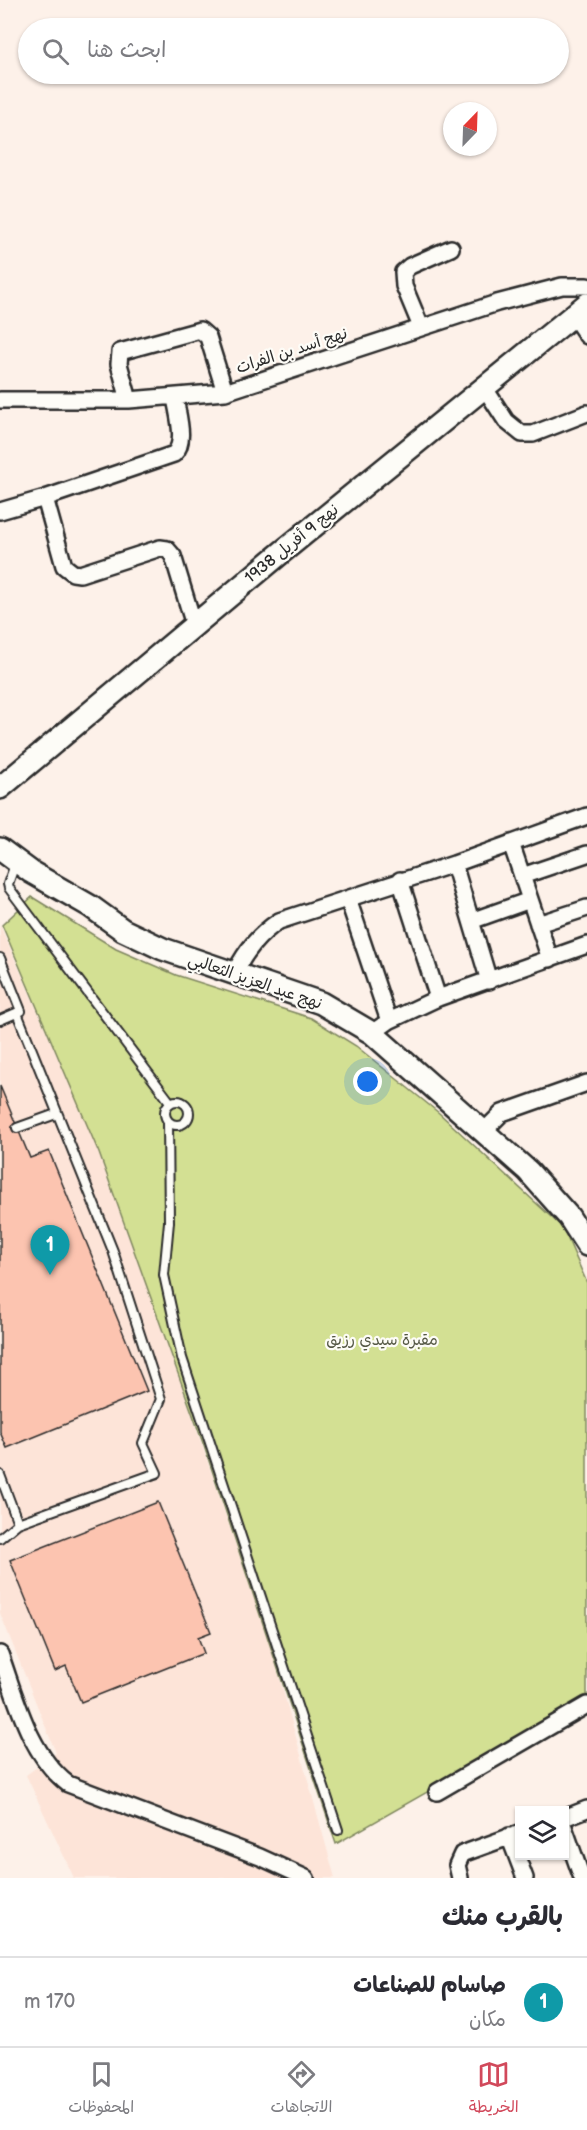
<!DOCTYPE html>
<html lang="ar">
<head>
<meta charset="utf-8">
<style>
	body { margin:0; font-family:"Balsamiq Sans","Playpen Sans Arabic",sans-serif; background:#f7f7f7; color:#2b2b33; direction:rtl }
	.controls { position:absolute; right:18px; bottom:18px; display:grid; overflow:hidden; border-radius:0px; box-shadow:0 2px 4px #0004 }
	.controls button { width:54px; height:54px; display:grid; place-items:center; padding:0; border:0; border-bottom:2px solid #e1e1e2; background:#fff; color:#2b2b33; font:30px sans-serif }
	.compass { position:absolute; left:443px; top:102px; width:54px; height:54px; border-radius:50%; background:#fff; box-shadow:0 2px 4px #0004; rotate:23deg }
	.you { position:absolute; left:368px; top:1082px; width:21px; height:21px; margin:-15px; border:4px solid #fff; border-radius:50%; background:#1a73e8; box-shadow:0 0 0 9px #1a73e833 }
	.badge { display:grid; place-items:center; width:39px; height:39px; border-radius:50%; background:#d1495b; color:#fff; font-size:20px; font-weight:700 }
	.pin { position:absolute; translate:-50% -50px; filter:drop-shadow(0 2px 3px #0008) }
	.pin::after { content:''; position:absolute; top:32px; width:21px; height:18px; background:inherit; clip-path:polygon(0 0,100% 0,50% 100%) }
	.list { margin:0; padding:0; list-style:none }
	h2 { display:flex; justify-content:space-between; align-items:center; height:78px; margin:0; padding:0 24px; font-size:26px }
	h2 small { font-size:20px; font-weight:400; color:#7c7c81 }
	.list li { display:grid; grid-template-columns:39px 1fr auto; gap:18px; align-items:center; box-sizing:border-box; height:90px; padding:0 24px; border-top:2px solid #e1e1e2 }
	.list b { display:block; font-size:22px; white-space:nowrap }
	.list p { margin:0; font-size:20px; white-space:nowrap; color:#7c7c81 }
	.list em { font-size:20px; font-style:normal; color:#7c7c81 }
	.icon { flex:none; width:33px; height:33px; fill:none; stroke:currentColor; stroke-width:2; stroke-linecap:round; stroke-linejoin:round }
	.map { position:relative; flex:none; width:587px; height:1878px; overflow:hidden; direction:ltr }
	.search { position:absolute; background:#fff; box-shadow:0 2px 4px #0004; left:18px; right:18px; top:18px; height:66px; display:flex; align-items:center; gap:15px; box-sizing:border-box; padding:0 21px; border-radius:33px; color:#7c7c81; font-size:22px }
	.sheet { height:168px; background:#fff }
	nav { display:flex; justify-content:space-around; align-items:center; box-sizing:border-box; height:84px; border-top:2px solid #e1e1e2; background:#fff; font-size:16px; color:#7c7c81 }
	nav a { display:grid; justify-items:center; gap:3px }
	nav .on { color:#d1495b }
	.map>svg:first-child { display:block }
	.built { fill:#fde4d8 }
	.green { fill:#d3e093; stroke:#7f865f; stroke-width:1.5 }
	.building { fill:#fcc4b0; stroke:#2b2b2b; stroke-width:1.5 }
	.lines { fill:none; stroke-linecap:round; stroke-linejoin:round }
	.lane-casing { stroke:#2b2b2b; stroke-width:12 }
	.street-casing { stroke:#2b2b2b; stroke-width:20 }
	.secondary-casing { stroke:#2b2b2b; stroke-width:26 }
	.lane { stroke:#fdfcf7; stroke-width:8 }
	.street { stroke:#fdfcf7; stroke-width:15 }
	.secondary { stroke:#fdfcf7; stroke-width:21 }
	.labels { text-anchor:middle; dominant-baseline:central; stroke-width:4.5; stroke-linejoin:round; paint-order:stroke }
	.street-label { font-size:16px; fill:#2b2b2b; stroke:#fdfcf7 }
	.park-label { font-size:16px; fill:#555845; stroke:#fdfcf7 }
</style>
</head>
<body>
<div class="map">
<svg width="587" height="1878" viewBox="0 0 587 1878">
	<rect width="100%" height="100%" fill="#fdf1e9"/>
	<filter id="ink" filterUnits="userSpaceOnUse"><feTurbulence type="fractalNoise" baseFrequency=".0167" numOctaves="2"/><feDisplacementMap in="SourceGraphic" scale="12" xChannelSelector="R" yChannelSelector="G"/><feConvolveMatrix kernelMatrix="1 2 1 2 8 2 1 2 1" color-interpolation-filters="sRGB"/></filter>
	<g filter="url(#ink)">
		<path class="built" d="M0 925 93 1138 182 1386 274 1658 335 1878H74L26 1775 56 1753 0 1613Z"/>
		<path class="green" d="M32 897 116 949 176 975 311 1018 356 1046 439 1113 563 1228 587 1283V1701L336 1844 204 1446 99 1153 2 925Z"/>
		<path class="building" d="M0 1086 30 1158 49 1151 147 1391 7 1448 0 1432Z
			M158 1502 211 1632 198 1637 204 1653 81 1702 66 1666 55 1671 10 1560Z"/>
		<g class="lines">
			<defs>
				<path id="lane" d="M13 870 8 884 9 888 170 1102
					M0 958 21 1011 0 1020
					M165 1113a12 12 0 1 1 24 0a12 12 0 1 1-24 0Z
					M168 1122 169 1222 164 1275 182 1358 338 1830
					M17 1128 56 1114
					M0 1475 18 1523
					M0 1538 18 1523 157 1473 143 1443 161 1399 113 1251 17 1013"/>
				<path id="street" d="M573 315 587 336
					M421 327 404 286 403 272 410 266 451 248
					M484 387 506 421 522 434H533L587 413
					M0 400H129L225 392 497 303 562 286H587
					M129 400 119 364 120 352 200 330 208 337 225 392
					M45 498 64 566 73 573 80 574 160 548 167 549 173 556 194 625
					M0 511 45 498 174 454C187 442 177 413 175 397
					M511 843 550 959
					M454 864 489 981
					M522 876 587 854
					M400 880 438 998
					M348 899 389 1021
					M471 921 530 900
					M538 924 587 908
					M235 972C246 951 258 935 279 921L454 864 587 816
					M372 1033 389 1021 438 998 587 945
					M484 1131 502 1113 587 1083
					M0 1654C16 1698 29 1754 68 1784L260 1857 306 1878
					M437 1792 587 1705
					M564 1818 587 1809
					M564 1827 582 1878
					M509 1836 525 1878
					M460 1878 457 1865 462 1854 520 1833"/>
				<path id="secondary" d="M0 788 282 552 587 304
					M0 849 31 872 90 906 123 930 163 949 321 1003 372 1033 528 1171 569 1217 587 1245"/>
			</defs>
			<use href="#lane" class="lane-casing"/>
			<use href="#street" class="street-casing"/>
			<use href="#secondary" class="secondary-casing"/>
			<use href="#lane" class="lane"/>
			<use href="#street" class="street"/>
			<use href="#secondary" class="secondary"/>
		</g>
	</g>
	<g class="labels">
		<g class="street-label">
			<text transform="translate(292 351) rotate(-18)">نهج أسد بن الفرات</text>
			<text transform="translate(292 544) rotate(-39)">نهج 9 أفريل 1938</text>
			<text transform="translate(255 982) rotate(19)">نهج عبد العزيز الثعالبي</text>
		</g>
		<g class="park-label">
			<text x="382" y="1340">مقبرة سيدي رزيق</text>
		</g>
	</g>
</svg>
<div class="controls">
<button><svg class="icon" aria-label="layers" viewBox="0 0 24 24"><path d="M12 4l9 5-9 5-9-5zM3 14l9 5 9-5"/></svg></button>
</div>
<svg class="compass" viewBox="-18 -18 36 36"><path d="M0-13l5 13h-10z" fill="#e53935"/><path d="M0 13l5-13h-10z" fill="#7c7c81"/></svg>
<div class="you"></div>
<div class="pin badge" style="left:50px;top:1275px;background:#0f9aa8">1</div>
<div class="search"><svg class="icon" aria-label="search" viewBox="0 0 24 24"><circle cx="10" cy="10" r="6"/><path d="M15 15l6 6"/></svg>ابحث هنا</div>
</div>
<section class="sheet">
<h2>بالقرب منك<small></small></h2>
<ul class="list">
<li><span class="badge" style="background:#0f9aa8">1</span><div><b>صاسام للصناعات</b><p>مكان</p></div><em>170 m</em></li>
</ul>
</section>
<nav>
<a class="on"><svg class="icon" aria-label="map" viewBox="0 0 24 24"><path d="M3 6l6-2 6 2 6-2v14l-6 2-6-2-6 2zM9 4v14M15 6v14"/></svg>الخريطة</a>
<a><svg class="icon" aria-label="directions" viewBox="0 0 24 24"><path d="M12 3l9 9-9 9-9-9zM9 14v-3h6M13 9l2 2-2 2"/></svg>الاتجاهات</a>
<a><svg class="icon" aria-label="saved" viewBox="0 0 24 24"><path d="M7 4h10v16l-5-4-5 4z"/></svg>المحفوظات</a>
</nav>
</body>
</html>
